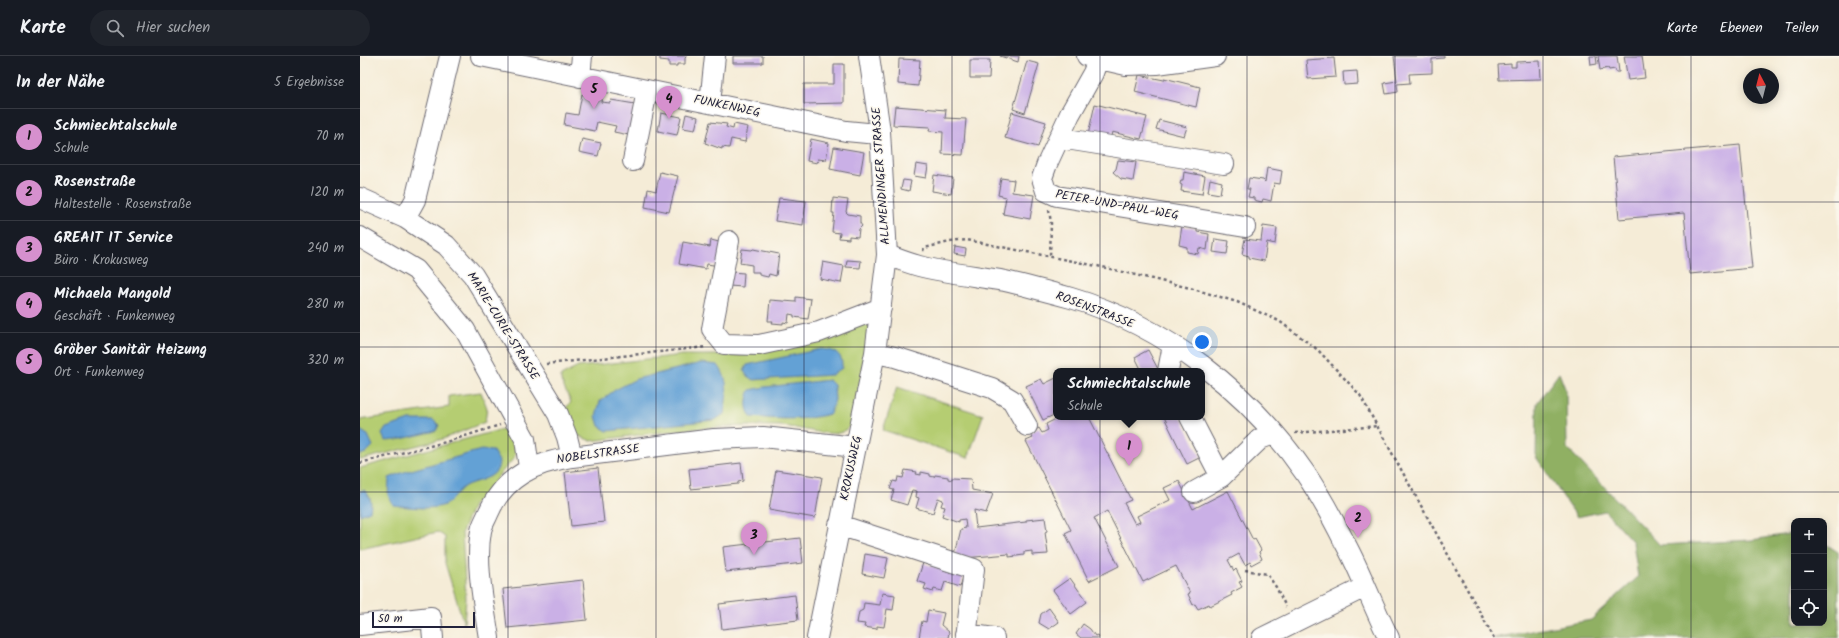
<!DOCTYPE html>
<html lang="de">
<head>
<meta charset="utf-8">
<style>
	body { margin:0; font-family:Kalam,sans-serif; background:#20242c; color:#f1f3f6 }
	.controls { position:absolute; right:12px; bottom:12px; display:grid; overflow:hidden; border-radius:8px; box-shadow:0 2px 10px #0003 }
	.controls button { width:36px; height:36px; display:grid; place-items:center; padding:0; border:0; border-bottom:1px solid #363941; background:#171b24; color:#f1f3f6; font:20px sans-serif }
	.compass { position:absolute; left:1383px; top:12px; width:36px; height:36px; border-radius:50%; background:#171b24; box-shadow:0 2px 10px #0003; rotate:353deg }
	.scale { position:absolute; left:12px; bottom:10px; width:103px; box-sizing:border-box; padding-left:4px; border:2px solid #22223b; border-top:0; font-size:11px; line-height:14px; white-space:nowrap; color:#22223b; -webkit-text-stroke:3px #fbf7ec; paint-order:stroke }
	.you { position:absolute; left:842px; top:286px; width:14px; height:14px; margin:-10px; border:3px solid #fff; border-radius:50%; background:#1a73e8; box-shadow:0 0 0 6px #1a73e833 }
	.badge { display:grid; place-items:center; width:26px; height:26px; border-radius:50%; background:#d690ce; color:#111; font-size:13px; font-weight:700 }
	.pin { position:absolute; translate:-50% -33px; filter:drop-shadow(0 1px 2px #0008) }
	.pin::after { content:''; position:absolute; top:21px; width:14px; height:12px; background:inherit; clip-path:polygon(0 0,100% 0,50% 100%) }
	.popup { position:absolute; left:693px; top:312px; width:152px; height:52px; box-sizing:border-box; display:grid; place-content:center; border-radius:8px; background:#171b24; filter:drop-shadow(0 1px 3px #0005); font-size:13px; white-space:nowrap; color:#9ea1a6 }
	.popup b { font-size:15px; color:#f1f3f6 }
	.popup::after { content:''; position:absolute; left:50%; top:100%; margin-left:-8px; border:8px solid transparent; border-top-color:#171b24 }
	.list { margin:0; padding:0; list-style:none }
	h2 { display:flex; justify-content:space-between; align-items:center; height:52px; margin:0; padding:0 16px; font-size:17px }
	h2 small { font-size:13px; font-weight:400; color:#9ea1a6 }
	.list li { display:grid; grid-template-columns:26px 1fr auto; gap:12px; align-items:center; box-sizing:border-box; height:56px; padding:0 16px; border-top:1px solid #363941 }
	.list b { display:block; font-size:15px; white-space:nowrap }
	.list p { margin:0; font-size:13px; white-space:nowrap; color:#9ea1a6 }
	.list em { font-size:13px; font-style:normal; color:#9ea1a6 }
	.icon { flex:none; width:22px; height:22px; fill:none; stroke:currentColor; stroke-width:2; stroke-linecap:round; stroke-linejoin:round }
	.map { position:relative; flex:none; width:1479px; height:582px; overflow:hidden }
	header { display:flex; align-items:center; gap:24px; box-sizing:border-box; height:56px; padding:0 20px; background:#171b24; border-bottom:1px solid #363941 }
	header strong { font-size:19px }
	nav { display:flex; gap:22px; margin-inline-start:auto; font-size:14px }
	.search { width:280px; height:36px; background:#20242c; display:flex; align-items:center; gap:10px; box-sizing:border-box; padding:0 14px; border-radius:22px; color:#9ea1a6; font-size:15px }
	main { display:flex }
	aside { flex:1; background:#171b24 }
	.map>svg:first-child { display:block }
	.green { fill:#b5cd72; stroke:#6c7856 }
	.forest { fill:#90b064; stroke:#596950 }
	.water { fill:#64a1d5; stroke:#436288 }
	.building { fill:#cab0e6 }
	.lines { fill:none; stroke-linecap:round; stroke-linejoin:round }
	.minor-casing { stroke:#6c6972; stroke-width:22 }
	.path { stroke:#6c6972; stroke-width:2.5; stroke-dasharray:3 3; stroke-linecap:butt }
	.minor { stroke:#fff; stroke-width:20 }
	.grid { fill:none; stroke:#22223b; stroke-width:1; stroke-opacity:0.55 }
	.labels { text-anchor:middle; dominant-baseline:central; stroke-width:3; stroke-linejoin:round; paint-order:stroke }
	.street-label { font-size:12px; fill:#22223b; stroke:#fbf7ec }
</style>
</head>
<body>
<header>
<strong>Karte</strong>
<div class="search"><svg class="icon" aria-label="search" viewBox="0 0 24 24"><circle cx="10" cy="10" r="6"/><path d="M15 15l6 6"/></svg>Hier suchen</div>
<nav><a>Karte</a><a>Ebenen</a><a>Teilen</a></nav>
</header>
<main>
<aside>
<h2>In der Nähe<small>5 Ergebnisse</small></h2>
<ul class="list">
<li><span class="badge">1</span><div><b>Schmiechtalschule</b><p>Schule</p></div><em>70 m</em></li>
<li><span class="badge">2</span><div><b>Rosenstraße</b><p>Haltestelle · Rosenstraße</p></div><em>120 m</em></li>
<li><span class="badge">3</span><div><b>GREAIT IT Service</b><p>Büro · Krokusweg</p></div><em>240 m</em></li>
<li><span class="badge">4</span><div><b>Michaela Mangold</b><p>Geschäft · Funkenweg</p></div><em>280 m</em></li>
<li><span class="badge">5</span><div><b>Gröber Sanitär Heizung</b><p>Ort · Funkenweg</p></div><em>320 m</em></li>
</ul>
</aside>
<div class="map">
<svg width="1479" height="582" viewBox="0 0 1479 582">
	<rect width="100%" height="100%" fill="#fbf7ec"/>
	<filter id="ink" filterUnits="userSpaceOnUse"><feTurbulence type="fractalNoise" baseFrequency=".025" numOctaves="2"/><feDisplacementMap in="SourceGraphic" scale="8" xChannelSelector="R" yChannelSelector="G"/><feConvolveMatrix kernelMatrix="1 2 1 2 8 2 1 2 1" color-interpolation-filters="sRGB"/></filter>
	<filter id="wash" filterUnits="userSpaceOnUse"><feTurbulence type="fractalNoise" baseFrequency=".012" numOctaves="4" result="noise"/><feDisplacementMap in="SourceGraphic" scale="16" xChannelSelector="R" yChannelSelector="G"/><feGaussianBlur stdDeviation="0.9" result="paint"/><feColorMatrix in="noise" values="0 0 0 0 0 0 0 0 0 0 0 0 0 0 0 0 0 1.4 0 .05"/><feComposite in="paint" operator="in"/></filter>
	<g filter="url(#wash)">
		<rect width="100%" height="100%" fill="#f5ecd7"/>
		<path class="green" d="M505 266 510 270 495 364C491 368 487 374 482 376 471 381 436 371 422 370 357 368 295 377 231 385L217 379 206 352 211 346 201 325V320L218 311 322 299H383L437 287Z
			M537 331 623 359 608 402 523 374Z
			M121 336 127 352 125 366 83 383 0 404V364L89 351V340Z
			M150 371 155 379 157 393 154 402 136 423 121 443 113 449 102 476 106 543 104 568 85 507V481L78 476 0 493V412Z"/>
		<path class="forest" d="M1199 317 1206 335 1207 392 1300 489 1392 484 1434 477V567H1464V487L1478 496 1479 582H1134L1231 564 1278 521 1273 486 1245 455 1217 461 1176 401 1177 347Z"/>
		<path class="water" d="M461 293C475 294 483 297 482 312L472 319 393 324 387 320 384 315 387 309Z
			M341 307 358 309C370 325 367 339 364 358L355 364 247 375 239 370 236 360 240 345 255 334 276 323Z
			M469 324 474 329 475 344 470 358C444 365 418 363 391 361 385 352 386 343 390 334L405 331Z
			M49 364H73L79 369 76 375 37 384 25 385 22 378 26 372Z
			M0 374 8 379 13 390 6 397 0 399Z
			M121 394 133 395 139 405C139 408 138 412 137 414 131 424 114 425 105 430 96 436 92 447 82 450 66 454 48 451 33 449L28 439 29 422 41 417Z
			M4 434C11 441 12 446 10 455L0 459V435Z"/>
		<g id="blocks">
			<path class="building" d="M300 0H327L325 2V8H317V10H309V5L300 4Z
				M373 0H403V7H373Z
				M640 0H659L658 6Z
				M1034 0H1084V2L1072 3V17L1049 18 1050 27 1037 28 1038 36 1026 38 1024 27 1037 25Z
				M1230 0H1236L1237 8 1231 9Z
				M1238 0H1257L1259 16H1256L1255 13 1249 14 1248 12 1240 14Z
				M1264 0H1282L1285 22 1268 24Z
				M974 2 976 21 948 23 946 4Z
				M539 3 560 4 558 30 538 28Z
				M610 4H630L629 22H610Z
				M667 5 679 8 665 57 653 53Z
				M1180 5 1181 23 1139 24 1138 9 1151 8V11H1156V6Z
				M474 8H484V47L444 48V28H474Z
				M997 15 998 28 984 29 983 16Z
				M779 19 804 24V22L840 31 836 51 775 36Z
				M222 38 242 42 241 46 250 47 251 44 275 48 269 79 254 76 256 70 237 66 235 75 204 69 206 57 218 59Z
				M735 48 787 61 781 83 752 76 750 84 728 79Z
				M535 50 586 54 585 62 606 63 603 99 582 98 583 76 569 75 570 71 533 69Z
				M652 56 686 66 678 91 645 82Z
				M301 57 321 61 317 79 298 75Z
				M326 58 338 61 335 74 323 72Z
				M799 64 827 71 824 80 796 73Z
				M350 66 367 68 366 71 373 73 374 68 388 71 385 86 371 83 369 92 362 91V93L345 87Z
				M222 83 241 87 238 100 219 96Z
				M451 83 469 87 466 104 458 103 457 107 447 105Z
				M1380 89 1392 212 1330 218 1324 157 1259 163 1253 101Z
				M474 91 504 96 500 119 470 113Z
				M758 104 776 106 773 125 761 123 753 116 756 113Z
				M556 108 568 110 566 122 554 120Z
				M907 112 922 115 920 128 914 127 911 145 903 143 902 146 894 144V142L888 141 890 133H887L889 122 903 124 905 126Z
				M300 116 318 120 309 156 285 151 288 133 296 135Z
				M824 116 845 120 842 138 821 135 822 129 820 128 821 124H823Z
				M574 119 593 122 591 138 572 135Z
				M641 122 654 124 652 136 674 139 670 163 643 158 646 141 638 139Z
				M850 123 862 126 860 138 848 136Z
				M543 124 551 125 549 135 541 133Z
				M419 142 446 145 443 169 415 165Z
				M473 142 488 144 486 156 488 158 500 160V167L502 170 499 173 498 181 489 180V183L479 182 480 177 472 176 474 157H472Z
				M822 170 837 173V176L849 178 847 194 839 192 838 198 827 196V191L819 189Z
				M903 170 917 172 915 188 907 186 904 205 889 202V200L882 198 885 183 901 185Z
				M855 183 869 185 867 198 853 196Z
				M351 184 363 187 359 210 347 208 346 213 319 208 323 186 350 191Z
				M595 191 606 193 605 200 594 198Z
				M382 193 392 194 393 193 419 198 416 220 409 218 408 221 399 219V216H392V209L380 207Z
				M487 204 501 205 500 212 486 211Z
				M463 206 484 210 481 227 460 223Z
				M370 216 384 217 383 231 369 230Z
				M436 241 451 243 448 263 434 261V259L429 258 428 267 423 266V268L412 267 413 265H408L410 244 436 246Z
				M788 294 799 315H782L775 301Z
				M696 322V358L683 364 666 330 681 323 684 328Z
				M700 361H729L771 444 764 447 775 468 780 466 777 460 810 444 804 432 819 425 833 453 868 435 893 484 895 483 901 494 899 496 902 503 891 509 890 506 885 509 879 498 868 504 874 515 876 513 882 525 879 526 882 531 871 537 872 539 850 550 849 548 838 553 835 548 833 549 828 538 830 537 816 510 783 526 747 455 734 462 759 510 729 525 705 477 711 474 666 385 673 382 670 377 679 372 682 377 688 374 686 368Z
				M804 361H821L841 401 827 408Z
				M381 407 383 425 378 426V428L331 433 329 413Z
				M238 412 244 466 211 470 205 416Z
				M416 414 462 421 455 462 409 454Z
				M545 414 557 416 556 418 561 419V416L570 418V420L574 421 575 419 588 421V423L592 424V422L611 423 612 434 633 438 626 457 614 454 616 472 666 466V464L685 462 687 475 685 476 688 498 672 499V495L664 496V499L649 501V498L604 502 595 498 601 473 606 472 605 463 599 464V466L582 460 585 451 581 450 583 444 578 442 573 457 556 452 559 442 556 441 557 435 552 434 547 449 531 444 534 434 530 433 533 425 537 426 538 421 543 422Z
				M440 482 443 507 366 516 363 491Z
				M505 498 528 502 524 522 502 518Z
				M563 507 587 515 588 513 604 518 600 531 585 526 582 535 574 533 573 536 564 533 566 528 557 525Z
				M710 522 727 546 711 558 693 534Z
				M223 524 227 564 147 572 143 533Z
				M522 537 535 539 533 554 527 553 524 571 517 570V573L504 571 505 568 497 567 499 556 503 554 504 547 520 549Z
				M435 539 438 564 362 573 359 548Z
				M689 552 699 566 689 573 679 567 681 558Z
				M568 554 584 557 581 569 589 576 588 582H559L562 565 566 566Z
				M723 568 730 573 735 580 737 579 739 582H721L716 578Z"/>
		</g>
	</g>
	<g filter="url(#ink)">
		<use href="#blocks" fill-opacity="0" stroke="#6c6972" stroke-width="1"/>
		<g class="lines">
			<defs>
				<path id="minor" d="M121 0 486 75 507 77 520 75
					M727 0 766 9 797 8 855 0
					M738 3 733 17 710 58 687 108 682 122 686 135 697 140 885 171
					M220 21 222 0
					M350 47 355 0
					M700 82 864 108
					M273 105 287 35
					M0 142 45 162 86 189 113 219 198 358 207 381 212 401
					M45 162 55 144 90 0
					M0 181 56 214 105 274 165 383 169 412
					M369 185 352 273 364 288 399 289 459 276 521 252
					M527 199C538 203 548 207 559 210 587 217 617 220 645 225 667 230 689 236 711 242 806 270 889 336 945 417 960 439 973 463 985 487 1002 518 1013 551 1029 582
					M515 297 535 301 632 332 652 344 667 370
					M808 315 813 289
					M830 361 861 421
					M834 436 861 421 900 383 914 378
					M479 469 614 513 606 582
					M0 569 71 561 73 582
					M606 578 634 582
					M129 582C124 549 115 508 121 475 122 469 126 463 128 458 144 420 175 407 212 401L354 383 403 381 496 391
					M457 582 515 297 527 199 520 75 509 0
					M902 582 1005 531"/>
			</defs>
			<use href="#minor" class="minor-casing"/>
			<path class="path" d="M689 154 691 167 690 201
				M563 195 564 192 590 186 607 184 742 211 830 232 877 246 919 265 958 294 1000 339 1134 582
				M186 308 346 291
				M935 377 1018 370
				M0 407 86 386 140 369
				M885 514 907 518 916 531 926 551"/>
			<use href="#minor" class="minor"/>
		</g>
	</g>
	<path class="grid" d="M148 0V582M296 0V582M444 0V582M592 0V582M740 0V582M887 0V582M1035 0V582M1183 0V582M1331 0V582M0 146H1479M0 291H1479M0 436H1479"/>
	<g class="labels">
		<g class="street-label">
			<text transform="translate(367 50) rotate(12)">FUNKENWEG</text>
			<text transform="translate(521 120) rotate(-94)">ALLMENDINGER STRASSE</text>
			<text transform="translate(757 149) rotate(10)">PETER-UND-PAUL-WEG</text>
			<text transform="translate(735 254) rotate(21)">ROSENSTRASSE</text>
			<text transform="translate(143 270) rotate(58)">MARIE-CURIE-STRASSE</text>
			<text transform="translate(238 398) rotate(-8)">NOBELSTRASSE</text>
			<text transform="translate(491 412) rotate(-78)">KROKUSWEG</text>
		</g>
	</g>
</svg>
<div class="controls">
<button>+</button>
<button>−</button>
<button><svg class="icon" aria-label="locate" viewBox="0 0 24 24"><circle cx="12" cy="12" r="6"/><path d="M12 2v4M12 18v4M2 12h4M18 12h4"/></svg></button>
</div>
<svg class="compass" viewBox="-18 -18 36 36"><path d="M0-13l5 13h-10z" fill="#e53935"/><path d="M0 13l5-13h-10z" fill="#9ea1a6"/></svg>
<div class="scale">50 m</div>
<div class="you"></div>
<div class="pin badge" style="left:769px;top:410px">1</div>
<div class="popup"><b>Schmiechtalschule</b>Schule</div>
<div class="pin badge" style="left:998px;top:482px">2</div>
<div class="pin badge" style="left:394px;top:499px">3</div>
<div class="pin badge" style="left:309px;top:63px">4</div>
<div class="pin badge" style="left:234px;top:53px">5</div>
</div>
</main>
</body>
</html>
